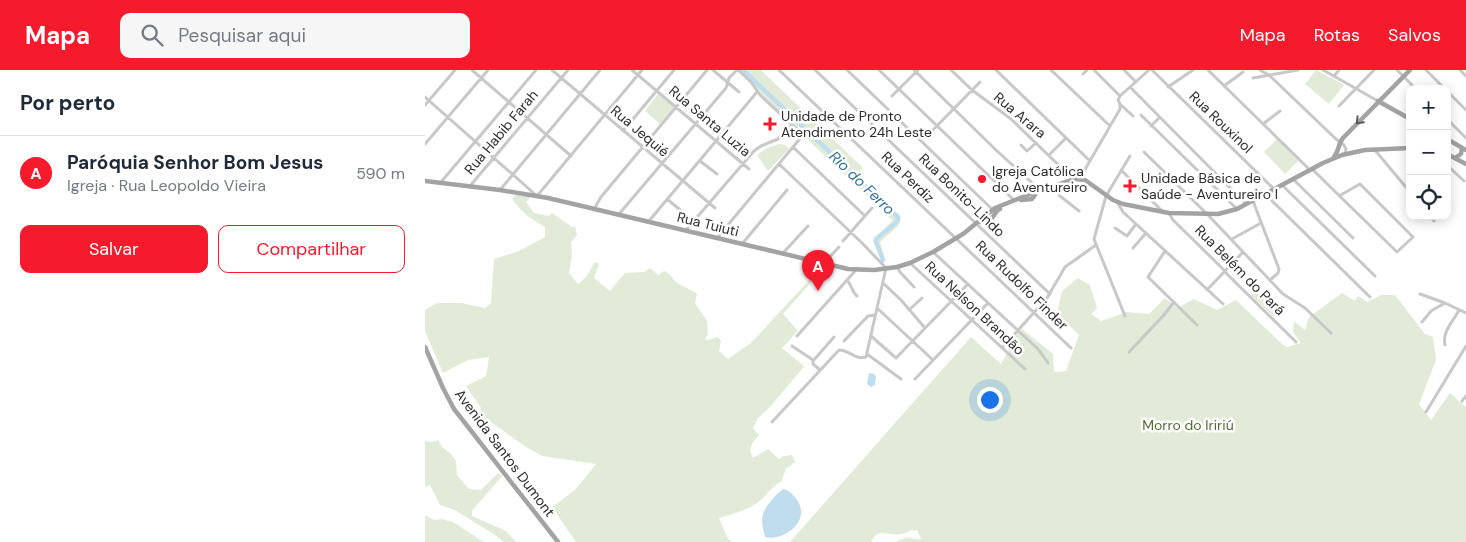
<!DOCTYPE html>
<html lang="pt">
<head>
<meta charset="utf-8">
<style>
	body { margin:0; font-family:"DM Sans",sans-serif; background:#f6f6f7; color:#1f2937 }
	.controls { position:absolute; right:15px; top:15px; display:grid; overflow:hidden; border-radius:10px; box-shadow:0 2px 12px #0003 }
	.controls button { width:45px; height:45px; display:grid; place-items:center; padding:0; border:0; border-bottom:1px solid #e0e1e3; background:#fff; color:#1f2937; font:25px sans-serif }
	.you { position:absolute; left:564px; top:329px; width:18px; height:18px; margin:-12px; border:4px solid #fff; border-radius:50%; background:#1a73e8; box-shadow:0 0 0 8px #1a73e833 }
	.badge { display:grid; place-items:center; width:32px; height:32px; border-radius:50%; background:#f61a2d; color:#fff; font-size:16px; font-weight:700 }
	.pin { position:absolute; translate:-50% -41px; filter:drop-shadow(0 1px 2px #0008) }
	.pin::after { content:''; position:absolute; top:26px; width:18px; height:15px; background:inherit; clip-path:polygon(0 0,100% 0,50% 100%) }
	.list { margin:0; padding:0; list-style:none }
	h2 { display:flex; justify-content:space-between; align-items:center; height:65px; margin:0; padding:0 20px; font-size:21px }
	h2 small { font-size:16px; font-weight:400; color:#747a83 }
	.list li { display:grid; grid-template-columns:32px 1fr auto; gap:15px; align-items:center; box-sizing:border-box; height:75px; padding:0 20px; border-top:1px solid #e0e1e3 }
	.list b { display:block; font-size:19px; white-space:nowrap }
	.list p { margin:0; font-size:16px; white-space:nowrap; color:#747a83 }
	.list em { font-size:16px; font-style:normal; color:#747a83 }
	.actions { display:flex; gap:10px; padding:15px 20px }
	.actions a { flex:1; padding:11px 0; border:1px solid #f61a2d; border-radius:10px; text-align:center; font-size:18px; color:#f61a2d }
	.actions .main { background:#f61a2d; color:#fff }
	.icon { flex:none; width:28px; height:28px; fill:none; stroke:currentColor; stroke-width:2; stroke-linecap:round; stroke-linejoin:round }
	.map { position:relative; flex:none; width:1041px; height:472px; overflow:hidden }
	header { display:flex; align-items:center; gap:30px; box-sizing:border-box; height:70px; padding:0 25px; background:#f61a2d; color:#fff }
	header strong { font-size:24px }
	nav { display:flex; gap:28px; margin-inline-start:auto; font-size:18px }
	.search { width:350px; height:45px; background:#f6f6f7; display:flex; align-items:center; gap:12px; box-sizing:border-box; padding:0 18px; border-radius:10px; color:#747a83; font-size:19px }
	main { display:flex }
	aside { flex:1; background:#fff }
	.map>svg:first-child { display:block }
	.green { fill:#e2ebd7 }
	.water { fill:#c0ddee }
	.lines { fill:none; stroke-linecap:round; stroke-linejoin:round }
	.river { stroke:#c0ddee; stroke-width:4.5 }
	.minor { stroke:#c8c8c8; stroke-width:3 }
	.major { stroke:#a3a3a3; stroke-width:4.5 }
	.oneway { stroke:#5b5b5b }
	.poi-dot { fill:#f61a2d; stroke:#fff; stroke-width:2 }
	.labels { text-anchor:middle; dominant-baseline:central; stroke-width:5; stroke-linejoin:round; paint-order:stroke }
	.street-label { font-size:14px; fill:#2b2b2b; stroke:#fff }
	.poi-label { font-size:14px; fill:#2b2b2b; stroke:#fff; text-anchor:start }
	.park-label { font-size:14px; fill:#4f6b35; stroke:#fff }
	.water-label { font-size:15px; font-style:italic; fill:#337094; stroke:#fff }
</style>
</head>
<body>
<header>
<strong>Mapa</strong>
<div class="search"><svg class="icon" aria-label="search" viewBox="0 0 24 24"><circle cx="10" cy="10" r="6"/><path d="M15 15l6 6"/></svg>Pesquisar aqui</div>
<nav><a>Mapa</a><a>Rotas</a><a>Salvos</a></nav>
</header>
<main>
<aside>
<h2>Por perto<small></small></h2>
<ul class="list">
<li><span class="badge">A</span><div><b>Paróquia Senhor Bom Jesus</b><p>Igreja · Rua Leopoldo Vieira</p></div><em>590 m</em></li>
</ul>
<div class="actions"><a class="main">Salvar</a><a>Compartilhar</a></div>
</aside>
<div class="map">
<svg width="1041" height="472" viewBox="0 0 1041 472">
	<rect width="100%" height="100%" fill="#fff"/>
	<path class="green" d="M315 0H336L437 97V99L433 104V107L475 148 473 156 455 172 460 189 459 193H458L448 170 467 151V150L335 24Z
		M891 0 919 15 904 34 880 14Z
		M233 24 249 37 235 54 220 41Z
		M852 69 873 91 860 104 839 82Z
		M354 74 360 75 364 79 343 101 332 85 342 78Z
		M91 125 105 126 104 129 101 132 109 143 124 146 127 143 147 157 150 156 152 165 146 172 147 185 144 203 153 214 161 207 170 192 174 194 169 208 185 221 200 203 219 202 225 198 233 205 239 201C250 206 246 210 254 214 260 218 266 219 272 224L270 233 282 251 283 264 280 269 283 270 293 267 296 271 294 281 303 289 326 273 388 206 390 208 358 244 373 261 357 278 379 296 378 298 344 338 333 348 328 358 334 365C328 372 322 378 328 388L343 379 354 389 359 386 367 385 370 392 361 399 356 412C346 416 341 427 332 433 321 441 307 444 294 448L302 467 307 472H151L127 437 150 420 171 394 117 386 101 377 63 350 53 357 56 338 41 316 61 306 64 287 43 290 18 303 0 261V240L12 233H37L60 238 66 233 69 189 94 181 120 167V157C106 149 97 143 88 130V127Z
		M653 208 665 215 672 238 666 244 676 251 702 242 724 244 740 228 752 238 769 229 792 240 811 230 856 273 862 277 876 273 868 262 869 251 880 260 884 247 917 223 930 231 933 226 942 232 956 225H970L1000 264 1008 267 1011 290 994 334 1006 350 1025 323 1041 337V472H470L482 467 490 469H496L492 460C482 460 483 463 476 464 463 467 454 456 446 472H365L546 267 576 294 584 280 583 273 597 259 628 284 629 302 641 301 654 265 640 251 631 247 637 221Z
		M831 220 853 242 848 246 826 225Z
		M13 370 17 377 26 384 31 391 32 405 44 419 56 420 73 403 77 406 47 441V446L81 461 91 472H79L70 465 30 440 15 435 5 415 0 417V371L7 372Z
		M0 445 9 450 16 449 28 452 59 472H0Z"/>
	<path class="water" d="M444 303 449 304 451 306 450 315 446 317 442 314Z
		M358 419C363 420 365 422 368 425 391 448 360 472 340 467 339 462 337 456 337 450 337 439 350 425 358 419Z"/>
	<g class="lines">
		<path class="river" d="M318 0 473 147V150L472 152 451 169V172L458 190"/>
		<path class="minor" d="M47 0 146 86
			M127 0 290 138
			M207 0 324 99
			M288 0 314 22
			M354 0 646 278
			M390 0 625 224
			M422 0 568 140
			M454 0 589 130
			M489 0 572 81 615 120
			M526 0 547 20 586 49 648 109
			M571 0 665 91
			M626 0 685 56
			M669 0 695 26
			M699 0 711 12
			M727 0 849 119
			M783 0 885 100
			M835 0 844 5 911 69 919 75 921 79 920 84
			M898 0 953 31
			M972 0 991 19
			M1001 0 1020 19
			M1035 0 1041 6
			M658 4 662 0
			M909 6 914 0
			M828 8 873 0
			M799 16 818 2
			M705 17 821 134
			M743 17 768 0
			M1022 21 1041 40
			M467 26 493 0
			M695 26 724 0
			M0 27 112 126 217 0
			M0 35 30 0
			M696 35 708 46
			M914 36 949 0
			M716 45 812 139
			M1022 49 1041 68
			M838 54 855 41
			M726 56 735 47
			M198 61 249 0
			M505 63 555 12
			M0 74 63 0
			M596 75 602 81 611 73
			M368 77 440 146
			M949 79 985 122
			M719 82 783 145 858 224 880 238 906 263
			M624 85 641 68
			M275 91 292 104
			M1022 95 1039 111
			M887 99 972 182 988 167 935 114 914 126
			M696 100 736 140
			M655 108 695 39V34L693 30 695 26
			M868 109 928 168
			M16 112 111 0
			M857 115 950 206
			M45 116 143 0
			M627 116 635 126 654 141
			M75 120 175 0
			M840 124 945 227
			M242 129 259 143
			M828 131 854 199 853 203 845 210
			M692 132 698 142 798 234
			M169 139 176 127 282 0
			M744 143 748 150 798 199 802 204 871 272
			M194 144 301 18 304 8 312 0
			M1005 146 1009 151
			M224 151 332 22
			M690 158 702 166 711 154
			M261 160 329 81 336 76 353 69 367 55
			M292 168 378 65 335 25 326 12 313 0
			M807 169 836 153
			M418 171 447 138
			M317 174 362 120
			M708 178 721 163
			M740 181 723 207 772 255
			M508 182 613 279 623 293
			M358 183 383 156
			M399 193 414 177
			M485 193 600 299
			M472 197 475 202 489 217
			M422 210C427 215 426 221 432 226
			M458 213 476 230 500 258
			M782 220 818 182
			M995 224 1020 233 1041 243
			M452 238 508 290
			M484 240 497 228
			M700 246 669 169 681 126 705 86
			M997 252 1006 241 1020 233
			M372 266 431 200
			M446 266 471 288 543 214
			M419 271 443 246 450 245
			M1020 275C1017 261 1028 252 1034 240
			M367 276 388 290
			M577 278 622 228 640 197 671 175
			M704 282 738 246 749 232
			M442 284 476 309
			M395 300 388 294V291L409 267
			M490 309 563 233
			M1037 331 1041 326
			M1001 342 1041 276
			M347 352 414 280C425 280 429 290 441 287L461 198 437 173 354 94"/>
		<path class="major" d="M953 31 985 49
			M1022 69 1041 80
			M1022 84 1041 94
			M909 87C914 81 913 74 918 68L985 0
			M1030 88 1036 84 1037 78
			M0 111 75 120 123 128 423 199 449 200 472 197 485 193 508 182 538 164 570 138 605 124 650 109 660 110 688 130 698 134 744 143 793 144 812 139 898 93 917 85 940 80 985 78
			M596 130 607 129 612 122
			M556 152 567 148 572 141 575 139
			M0 277 18 318 29 339 133 472"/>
	</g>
	<defs><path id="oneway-chevron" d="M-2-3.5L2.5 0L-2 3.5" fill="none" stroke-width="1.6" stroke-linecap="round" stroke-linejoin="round" transform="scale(1.25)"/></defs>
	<use class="oneway" href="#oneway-chevron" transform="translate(934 51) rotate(134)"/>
	<g class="poi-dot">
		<path d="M342.5 46.5h5v5h5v5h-5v5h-5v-5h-5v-5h5z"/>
		<circle cx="557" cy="109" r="5"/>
		<path d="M702.5 108.5h5v5h5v5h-5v5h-5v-5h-5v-5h5z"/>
	</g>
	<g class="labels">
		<g class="street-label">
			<text transform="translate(595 45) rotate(40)">Rua Arara</text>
			<text transform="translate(285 51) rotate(40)">Rua Santa Luzia</text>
			<text transform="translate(796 52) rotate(44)">Rua Rouxinol</text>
			<text transform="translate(215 61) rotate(40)">Rua Jequié</text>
			<text transform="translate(76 62) rotate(-50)">Rua Habib Farah</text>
			<text transform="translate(483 107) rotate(44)">Rua Perdiz</text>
			<text transform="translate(537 125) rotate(44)">Rua Bonito-Lindo</text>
			<text transform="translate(283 154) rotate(14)">Rua Tuiuti</text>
			<text transform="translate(815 200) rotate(45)">Rua Belém do Pará</text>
			<text transform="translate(597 215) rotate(44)">Rua Rudolfo Finder</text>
			<text transform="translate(550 238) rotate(43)">Rua Nelson Brandão</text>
			<text transform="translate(80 383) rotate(53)">Avenida Santos Dumont</text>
		</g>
		<g class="poi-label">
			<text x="356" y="46">Unidade de Pronto<tspan x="356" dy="16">Atendimento 24h Leste</tspan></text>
			<text x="567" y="101">Igreja Católica<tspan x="567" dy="16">do Aventureiro</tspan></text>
			<text x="716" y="108">Unidade Básica de<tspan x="716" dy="16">Saúde - Aventureiro I</tspan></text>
		</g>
		<g class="park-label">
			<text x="763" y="355">Morro do Iririú</text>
		</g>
		<g class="water-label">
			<text transform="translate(437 113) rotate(44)">Rio do Ferro</text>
		</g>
	</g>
</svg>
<div class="controls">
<button>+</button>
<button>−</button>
<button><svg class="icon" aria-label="locate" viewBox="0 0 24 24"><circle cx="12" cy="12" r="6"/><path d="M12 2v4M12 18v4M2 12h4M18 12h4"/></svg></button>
</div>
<div class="you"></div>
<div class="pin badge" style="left:393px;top:221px">A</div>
</div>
</main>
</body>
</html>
